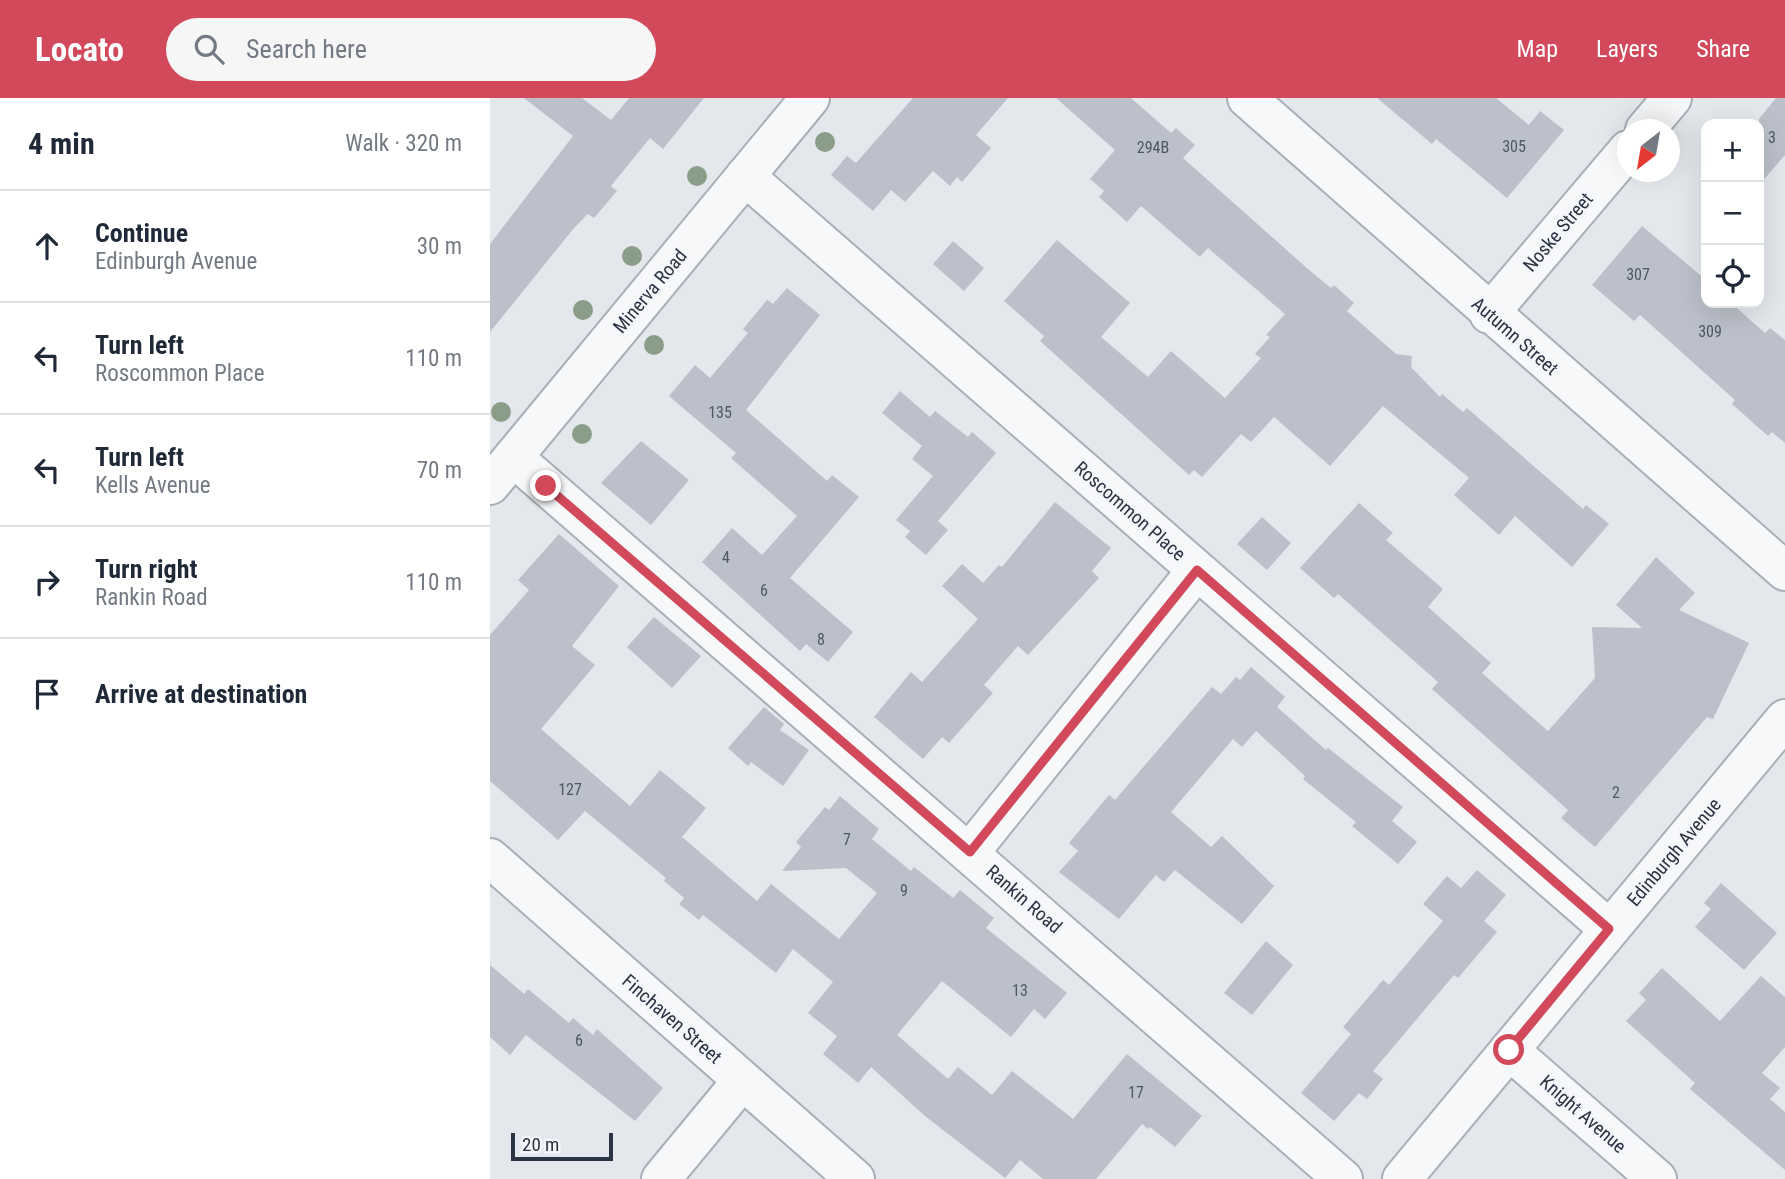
<!DOCTYPE html>
<html lang="en">
<head>
<meta charset="utf-8">
<style>
	body { margin:0; font-family:"Roboto Condensed",sans-serif; background:#f6f6f7; color:#1f2937 }
	.controls { position:absolute; right:21px; top:21px; display:grid; overflow:hidden; border-radius:14px; box-shadow:0 7px 28px #0002 }
	.controls button { width:63px; height:63px; display:grid; place-items:center; padding:0; border:0; border-bottom:2px solid #e0e1e3; background:#fff; color:#1f2937; font:35px sans-serif }
	.compass { position:absolute; left:1127px; top:21px; width:63px; height:63px; border-radius:50%; background:#fff; box-shadow:0 7px 28px #0002; rotate:211deg }
	.scale { position:absolute; left:21px; bottom:18px; width:102px; box-sizing:border-box; padding-left:7px; border:4px solid #2b3445; border-top:0; font-size:19px; line-height:24px; white-space:nowrap; color:#2b3445; -webkit-text-stroke:5px #f4f6f9; paint-order:stroke }
	.stop { position:absolute; width:21px; height:21px; margin:-16px; border:5px solid #d1495b; border-radius:50%; background:#fff }
	.stop.end { background:#d1495b; border-color:#fff; box-shadow:0 2px 7px #0008 }
	.list { margin:0; padding:0; list-style:none }
	h2 { display:flex; justify-content:space-between; align-items:center; height:91px; margin:0; padding:0 28px; font-size:30px }
	h2 small { font-size:23px; font-weight:400; color:#747a83 }
	.list li { display:grid; grid-template-columns:46px 1fr auto; gap:21px; align-items:center; box-sizing:border-box; height:112px; padding:0 28px; border-top:2px solid #e0e1e3 }
	.list b { display:block; font-size:26px; white-space:nowrap }
	.list p { margin:0; font-size:23px; white-space:nowrap; color:#747a83 }
	.list em { font-size:23px; font-style:normal; color:#747a83 }
	.icon { flex:none; width:38px; height:38px; fill:none; stroke:currentColor; stroke-width:2; stroke-linecap:round; stroke-linejoin:round }
	.map { position:relative; flex:none; width:1295px; height:1081px; overflow:hidden }
	header { display:flex; align-items:center; gap:42px; box-sizing:border-box; height:98px; padding:0 35px; background:#d1495b; color:#fff }
	header strong { font-size:33px }
	nav { display:flex; gap:38px; margin-inline-start:auto; font-size:24px }
	.search { width:490px; height:63px; background:#f6f6f7; display:flex; align-items:center; gap:18px; box-sizing:border-box; padding:0 24px; border-radius:38px; color:#747a83; font-size:26px }
	main { display:flex }
	aside { flex:1; background:#fff }
	.map>svg:first-child { display:block }
	.building { fill:#bbc0ca }
	.lines { fill:none; stroke-linecap:round; stroke-linejoin:round }
	.minor-casing { stroke:#a9aeb7; stroke-width:42 }
	.minor { stroke:#f7f8fa; stroke-width:38 }
	.tree { fill:#899d89 }
	.route { stroke:#d1495b; stroke-width:9 }
	.labels { text-anchor:middle; dominant-baseline:central; stroke-width:6; stroke-linejoin:round; paint-order:stroke }
	.number-label { font-size:16px; fill:#4f5766 }
	.street-label { font-size:19px; fill:#2b3445; stroke:#f4f6f9 }
</style>
</head>
<body>
<header>
<strong>Locato</strong>
<div class="search"><svg class="icon" aria-label="search" viewBox="0 0 24 24"><circle cx="10" cy="10" r="6"/><path d="M15 15l6 6"/></svg>Search here</div>
<nav><a>Map</a><a>Layers</a><a>Share</a></nav>
</header>
<main>
<aside>
<h2>4 min<small>Walk · 320 m</small></h2>
<ul class="list">
<li><svg class="icon" aria-label="ahead" viewBox="0 0 24 24"><path d="M12 20V5M6 11l6-6 6 6"/></svg><div><b>Continue</b><p>Edinburgh Avenue</p></div><em>30 m</em></li>
<li><svg class="icon" aria-label="left" viewBox="0 0 24 24"><path d="M17 20v-9H6M10 6l-5 5 5 5"/></svg><div><b>Turn left</b><p>Roscommon Place</p></div><em>110 m</em></li>
<li><svg class="icon" aria-label="left" viewBox="0 0 24 24"><path d="M17 20v-9H6M10 6l-5 5 5 5"/></svg><div><b>Turn left</b><p>Kells Avenue</p></div><em>70 m</em></li>
<li><svg class="icon" aria-label="right" viewBox="0 0 24 24"><path d="M7 20v-9h11M14 6l5 5-5 5"/></svg><div><b>Turn right</b><p>Rankin Road</p></div><em>110 m</em></li>
<li><svg class="icon" aria-label="arrive" viewBox="0 0 24 24"><path d="M6 21V4h12l-3 4 3 4H6"/></svg><div><b>Arrive at destination</b></div></li>
</ul>
</aside>
<div class="map">
<svg width="1295" height="1081" viewBox="0 0 1295 1081">
	<rect width="100%" height="100%" fill="#e4e7ec"/>
	<path class="building" d="M34 0H92L121 22 139 0H214L173 51 160 40 121 88 127 93 104 120 98 116 84 130 0 234V146L83 38Z
		M423 0H518L486 37 501 50 472 84 467 79 460 88 443 73 415 104 401 92 383 113 341 77 357 58 366 65Z
		M566 0H641L681 35 686 30 705 47 693 60 818 171 841 190 844 187 864 205 857 213 906 256 922 258 921 269 950 299 952 296 973 314 977 310 1093 411 1096 407 1119 426 1082 469 1025 418 1009 437 964 397 979 380 893 308 840 368 784 319 761 344 751 336 712 379 704 372 699 377 550 243 554 238 514 203 567 142 640 205 611 239 658 279 681 253 735 300 771 260 765 256 780 239 776 237 795 216 718 150 710 159 651 108 637 124 609 99 614 93 600 81 625 52Z
		M887 0H1006L1039 27 1050 13 1074 32 1017 100 946 41 942 46Z
		M1286 0H1295V57L1269 87V21Z
		M1152 128 1216 182V205H1241L1275 235 1280 230 1295 242V345L1282 334 1278 338 1242 306 1245 302 1150 217 1144 223 1102 187Z
		M463 143 494 170 474 193 443 166Z
		M297 190 330 217 256 312 337 383 342 377 369 399 300 480 363 534 338 564 316 546 310 553 212 464 242 430 272 457 307 418 241 360 246 355 179 298 205 267 220 280 258 235 253 231 277 202 283 206Z
		M410 293 440 319 445 313 478 339 482 334 506 355 448 423 458 432 436 457 415 439 420 433 406 422 443 378 422 361 432 348 392 315Z
		M151 343 199 382 161 427 111 385Z
		M565 404 621 450 602 473 609 480 538 557 528 548 494 587 503 595 459 645 452 639 433 661 384 619 421 574 432 584 488 521 452 488 472 466 493 485 509 467 512 469Z
		M869 405 903 435 896 442 953 491 938 509 1001 565 992 575 1058 633 1105 580 1102 529 1152 530 1126 507 1166 459 1205 495 1189 512 1259 545 1223 621 1217 619 1105 749 1071 720 1078 712 942 591 948 584 848 496 844 500 810 470Z
		M772 419 801 445 777 472 747 446Z
		M69 436 129 488 82 548 105 567 51 631 140 708 170 672 216 710 192 739 267 803 281 786 349 841 387 795 356 770 292 773 311 749 306 744 335 709 339 712 350 698 389 731 382 741 421 773 424 769 463 800 470 792 504 820 496 830 577 895 555 921 544 911 521 939 452 883 407 937 458 981 468 969 502 997 522 973 583 1021 637 956 712 1018 685 1049 660 1029 658 1031 652 1026 606 1081H553L530 1062 515 1080 435 1018 381 969 368 985 333 956 347 938 318 915 343 884 303 851 286 875 213 817 209 822 189 806 194 800 174 783 176 780 95 713 68 742 0 683V537L39 492 28 482Z
		M164 519 211 558 182 590 137 549Z
		M761 569 795 599 787 609 836 652 838 650 913 709 902 723 927 744 908 766 862 728 866 724 813 681 815 678 766 633 752 649 743 641 681 714 721 749 732 738 784 788 752 826 685 772 674 784 666 777 629 821 569 774 588 753 579 745 619 697 625 702 722 589 731 596 746 579 750 582Z
		M274 609 294 626 290 632 319 652 293 688 261 664 258 668 238 650Z
		M987 772 1016 797 994 823 1007 834 968 880 964 877 883 973 893 981 877 1001 869 995 844 1023 811 995 861 936 853 929 893 882 899 887 953 823 933 806 957 778 971 790Z
		M1231 785 1287 835 1254 872 1205 829 1221 811 1214 805Z
		M776 843 803 867 762 917 734 895Z
		M0 867 34 896 38 891 79 925 83 920 103 937 107 931 173 990 145 1023 36 937 20 957 0 939Z
		M1172 870 1230 923 1271 878 1295 899V949L1272 975 1290 990 1280 1001 1295 1014V1072L1200 991 1205 985 1136 923 1156 902 1149 895Z"/>
	<g class="lines">
		<defs>
			<path id="minor" d="M757 0 1295 473
				M1155 32 1182 0
				M255 78 1119 831
				M999 216 1138 52
				M23 359 853 1081
				M0 387 320 0
				M480 754 707 472
				M0 760 365 1081
				M1019 952 1167 1081
				M171 1081 252 983
				M912 1081 1295 621"/>
		</defs>
		<use href="#minor" class="minor-casing"/>
		<use href="#minor" class="minor"/>
	</g>
	<g class="tree">
		<circle cx="335" cy="44" r="10"/>
		<circle cx="207" cy="78" r="10"/>
		<circle cx="142" cy="158" r="10"/>
		<circle cx="93" cy="212" r="10"/>
		<circle cx="164" cy="247" r="10"/>
		<circle cx="11" cy="314" r="10"/>
		<circle cx="92" cy="336" r="10"/>
	</g>
	<g class="lines">
		<path class="route" d="M56 388 480 754 707 472 1119 831 1019 952"/>
	</g>
	<g class="labels">
		<g class="number-label">
			<text x="1282" y="39">3</text>
			<text x="1024" y="48">305</text>
			<text x="663" y="49">294B</text>
			<text x="1148" y="176">307</text>
			<text x="1220" y="233">309</text>
			<text x="230" y="314">135</text>
			<text x="236" y="459">4</text>
			<text x="274" y="492">6</text>
			<text x="331" y="541">8</text>
			<text x="80" y="691">127</text>
			<text x="1126" y="694">2</text>
			<text x="357" y="741">7</text>
			<text x="414" y="792">9</text>
			<text x="530" y="892">13</text>
			<text x="89" y="942">6</text>
			<text x="646" y="994">17</text>
		</g>
		<g class="street-label">
			<text transform="translate(1068 134) rotate(-50)">Noske Street</text>
			<text transform="translate(160 193) rotate(-50)">Minerva Road</text>
			<text transform="translate(1025 238) rotate(41)">Autumn Street</text>
			<text transform="translate(640 413) rotate(41)">Roscommon Place</text>
			<text transform="translate(1184 754) rotate(-50)">Edinburgh Avenue</text>
			<text transform="translate(534 801) rotate(41)">Rankin Road</text>
			<text transform="translate(182 921) rotate(41)">Finchaven Street</text>
			<text transform="translate(1093 1016) rotate(41)">Knight Avenue</text>
		</g>
	</g>
</svg>
<div class="controls">
<button>+</button>
<button>−</button>
<button><svg class="icon" aria-label="locate" viewBox="0 0 24 24"><circle cx="12" cy="12" r="6"/><path d="M12 2v4M12 18v4M2 12h4M18 12h4"/></svg></button>
</div>
<svg class="compass" viewBox="-18 -18 36 36"><path d="M0-13l5 13h-10z" fill="#e53935"/><path d="M0 13l5-13h-10z" fill="#747a83"/></svg>
<div class="scale">20 m</div>
<div class="stop" style="left:1019px;top:952px"></div>
<div class="stop end" style="left:56px;top:388px"></div>
</div>
</main>
</body>
</html>
